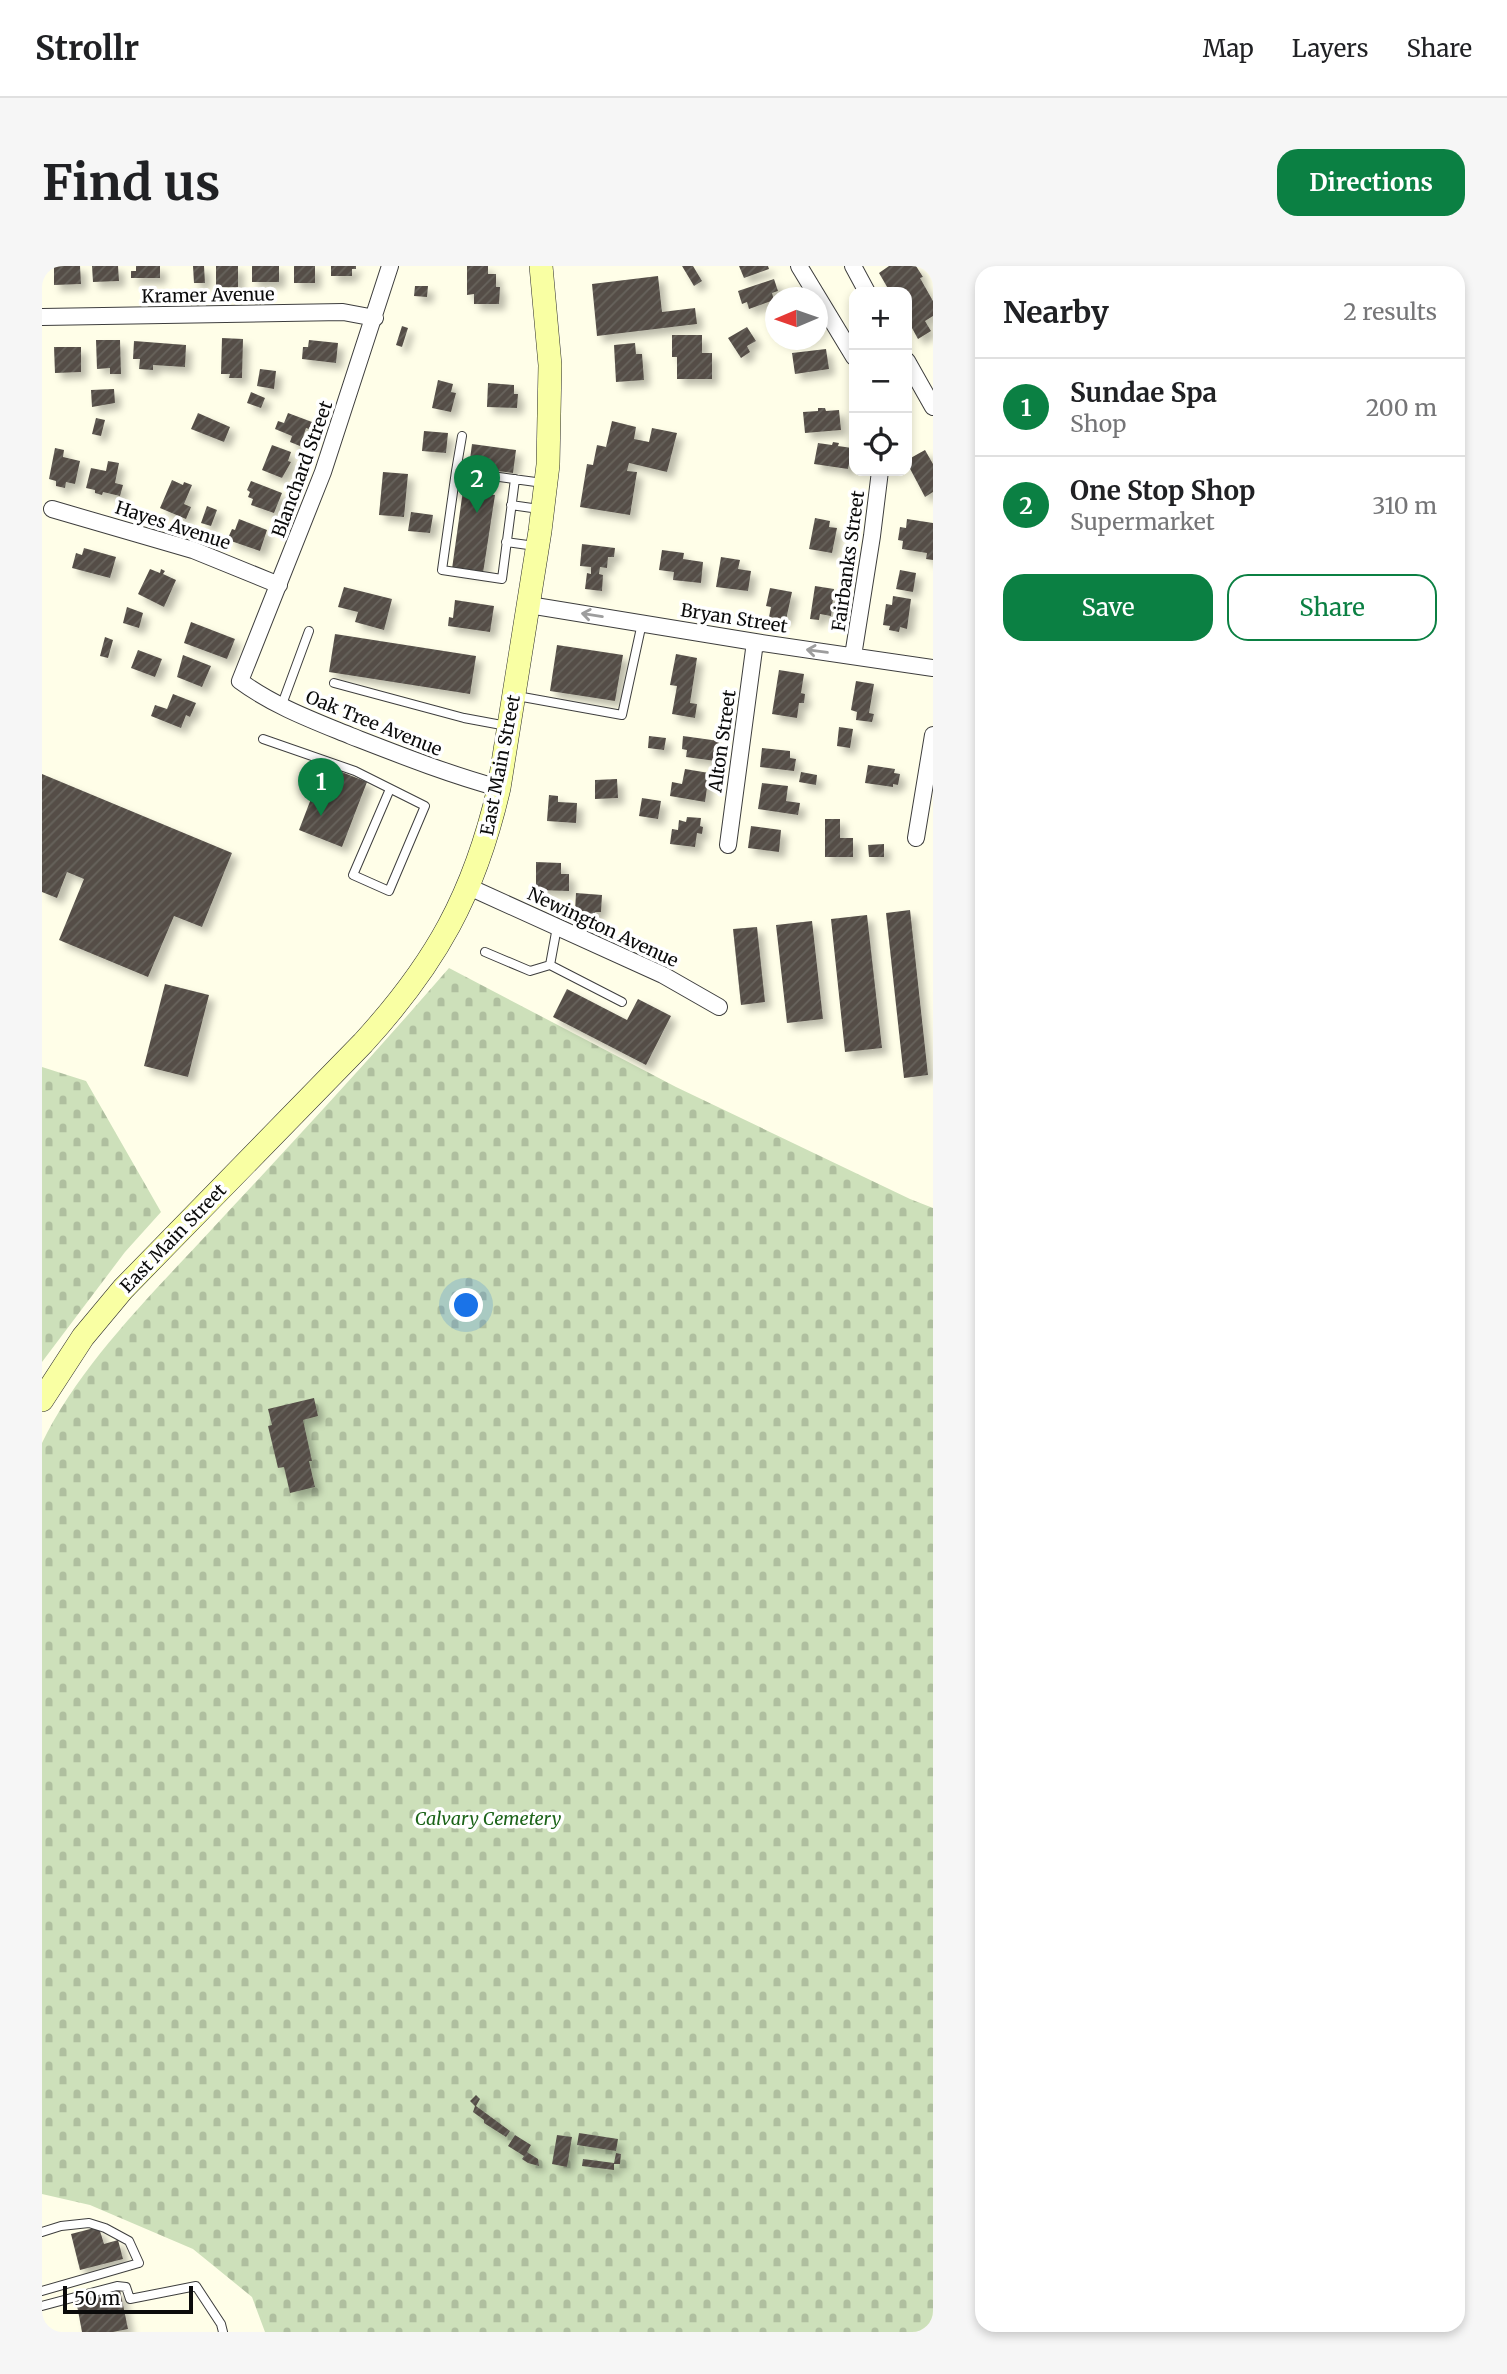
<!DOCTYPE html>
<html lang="en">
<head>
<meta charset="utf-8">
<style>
	body { margin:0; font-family:Merriweather,serif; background:#f6f6f6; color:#202124 }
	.controls { position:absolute; right:21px; top:21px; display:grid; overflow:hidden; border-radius:14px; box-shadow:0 4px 10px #0003 }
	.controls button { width:63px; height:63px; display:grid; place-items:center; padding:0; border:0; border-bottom:2px solid #e0e0e0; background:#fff; color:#202124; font:35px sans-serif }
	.compass { position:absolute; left:723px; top:21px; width:63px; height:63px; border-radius:50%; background:#fff; box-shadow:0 4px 10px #0003; rotate:268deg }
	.scale { position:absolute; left:21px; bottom:18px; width:130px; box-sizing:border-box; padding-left:7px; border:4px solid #0b0b0b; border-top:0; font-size:19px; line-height:24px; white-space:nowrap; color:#0b0b0b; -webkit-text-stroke:5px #fff; paint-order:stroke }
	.you { position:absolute; left:425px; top:1040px; width:24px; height:24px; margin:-18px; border:5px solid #fff; border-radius:50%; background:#1a73e8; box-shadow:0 0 0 10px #1a73e833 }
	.badge { display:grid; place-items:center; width:46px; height:46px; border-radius:50%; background:#0b8043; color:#fff; font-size:23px; font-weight:700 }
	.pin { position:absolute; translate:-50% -58px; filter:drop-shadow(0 2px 4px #0008) }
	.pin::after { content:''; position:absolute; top:37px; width:24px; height:21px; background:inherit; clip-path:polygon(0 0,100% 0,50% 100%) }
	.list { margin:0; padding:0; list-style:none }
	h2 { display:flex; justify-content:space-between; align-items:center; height:91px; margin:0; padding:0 28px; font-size:30px }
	h2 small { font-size:23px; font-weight:400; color:#757577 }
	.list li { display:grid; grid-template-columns:46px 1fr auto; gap:21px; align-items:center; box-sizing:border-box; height:98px; padding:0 28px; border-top:2px solid #e0e0e0 }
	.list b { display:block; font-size:26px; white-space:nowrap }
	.list p { margin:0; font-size:23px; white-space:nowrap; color:#757577 }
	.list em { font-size:23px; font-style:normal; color:#757577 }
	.actions { display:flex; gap:14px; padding:21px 28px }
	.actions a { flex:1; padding:16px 0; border:2px solid #0b8043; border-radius:21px; text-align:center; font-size:24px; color:#0b8043 }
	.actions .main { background:#0b8043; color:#fff }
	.icon { flex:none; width:38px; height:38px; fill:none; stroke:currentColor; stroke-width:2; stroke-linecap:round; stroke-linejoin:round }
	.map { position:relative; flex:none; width:891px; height:2066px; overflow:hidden; border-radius:21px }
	header { display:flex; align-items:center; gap:42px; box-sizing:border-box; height:98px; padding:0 35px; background:#fff; border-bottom:2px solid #e0e0e0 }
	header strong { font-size:33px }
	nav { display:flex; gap:38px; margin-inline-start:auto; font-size:24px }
	.intro { display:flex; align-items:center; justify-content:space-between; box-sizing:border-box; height:168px; padding:0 42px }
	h1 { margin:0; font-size:49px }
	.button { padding:18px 32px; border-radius:21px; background:#0b8043; color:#fff; font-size:24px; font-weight:700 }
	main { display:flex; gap:42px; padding:0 42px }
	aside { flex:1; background:#fff; border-radius:21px; box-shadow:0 4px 10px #0003 }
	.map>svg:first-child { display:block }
	.cemetery { fill:url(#cemetery-stones) }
	.building { fill:url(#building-hatch); filter:url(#shadow) }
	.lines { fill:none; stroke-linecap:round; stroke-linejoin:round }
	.service-casing { stroke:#3e3e3e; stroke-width:10 }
	.minor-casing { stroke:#3e3e3e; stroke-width:18 }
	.secondary-casing { stroke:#2d2d2d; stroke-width:24 }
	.service { stroke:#fff; stroke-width:8 }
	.minor { stroke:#fff; stroke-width:16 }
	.secondary { stroke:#f9ffa3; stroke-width:23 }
	.oneway { stroke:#9d9d9d }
	.labels { text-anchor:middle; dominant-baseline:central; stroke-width:7; stroke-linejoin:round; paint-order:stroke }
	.street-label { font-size:18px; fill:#0b0b0b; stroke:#fff }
	.park-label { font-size:18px; font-style:italic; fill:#1c6419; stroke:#fff }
</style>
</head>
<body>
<header>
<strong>Strollr</strong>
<nav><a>Map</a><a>Layers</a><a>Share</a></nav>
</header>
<div class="intro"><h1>Find us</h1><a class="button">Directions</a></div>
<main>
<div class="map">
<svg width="891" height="2066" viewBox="0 0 891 2066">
	<defs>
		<pattern id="cemetery-stones" width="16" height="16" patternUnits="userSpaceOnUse" patternTransform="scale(1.75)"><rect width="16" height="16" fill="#cde0ba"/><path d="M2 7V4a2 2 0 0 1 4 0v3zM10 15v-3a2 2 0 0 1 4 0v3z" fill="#afbf9f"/></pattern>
		<pattern id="building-hatch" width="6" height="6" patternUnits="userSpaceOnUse" patternTransform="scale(1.75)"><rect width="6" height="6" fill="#544e47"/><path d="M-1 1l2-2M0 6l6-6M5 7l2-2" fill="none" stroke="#68635d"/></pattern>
		<filter id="shadow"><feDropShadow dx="6" dy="6" stdDeviation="3.5" flood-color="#0004"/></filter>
	</defs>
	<rect width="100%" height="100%" fill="#fffee8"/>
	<path class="cemetery" d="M407 702 634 821 868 933 891 942V2066H223L210 2031 151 1983 48 1939 0 1928V1177C38 1098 112 1026 171 962 251 876 330 791 407 702Z
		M0 801 44 815 119 946 83 986 0 1096Z"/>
	<path class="building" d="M12 0H38L39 18 12 19Z
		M50 0H76L77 15 51 16Z
		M94 0H118V12H89V5H94Z
		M151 0H162L163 17H152Z
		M174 0H196V21H174Z
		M210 0H237V16H210Z
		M252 0H273V17H252Z
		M289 0H314V3H310V10H289Z
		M425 0H446V8H454V21H458L457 38H432V28L425 29Z
		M640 0H651L660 15 652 20Z
		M697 0H726L727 3 702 12Z
		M847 0H874L881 11 878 12 891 35V50L883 55 889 65 876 73 865 53V26H848L837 7Z
		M616 10 620 46 653 42 655 58 555 70 550 18Z
		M732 13 736 25 730 27 732 34 707 43 705 36 700 38 696 25Z
		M373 20H386L385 31 372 30Z
		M360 60 366 62 360 81 354 79Z
		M705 61 714 75 705 80 708 86 699 92 686 72Z
		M630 69H660V87H670V113H635V91H630Z
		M180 72 201 73 200 112H187L188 108H179Z
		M54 74H78L79 108H68V102L55 103Z
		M267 74 296 77 294 97 260 93 261 81H266Z
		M92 75 144 79 143 101 111 99V104L97 103 98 93H91Z
		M593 77 594 88H600L602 114 574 116 572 79Z
		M12 81H39V106L13 107Z
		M784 83 787 103 753 108 750 87Z
		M218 103 234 105 232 123 215 120Z
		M396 114 411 118 409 126 414 127 409 146 390 142Z
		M446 117 472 119V128H476L475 142 445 141Z
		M72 123 73 137 50 141 49 124Z
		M209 126 223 132 219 142 205 137Z
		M776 142H783L784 145 797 144 799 164 763 167 761 146 776 145Z
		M156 147 188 161 182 176 149 163Z
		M246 147 270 156 267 163 264 162 258 180 248 176 250 170 233 163 236 155 242 157Z
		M54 152 63 154 59 170 50 168Z
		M570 155 594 161 592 173 607 176 610 162 635 167 625 206 587 197 585 205 595 206 588 249 538 241 545 198 551 199 555 179 564 181Z
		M382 165 406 167 404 187 380 185Z
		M791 176 797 177 796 180 810 182 806 203 772 198 776 177 790 179Z
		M430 178 474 184 471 207 427 201Z
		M230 179 249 186 246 195 249 196 240 212 220 204Z
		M13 182 22 184 21 191 38 195 33 218 24 216 23 222 14 220V215L7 213Z
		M883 184 891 198V226L883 231 865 197V194Z
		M66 195 77 197 73 217 81 219 78 230 61 226 60 229 53 227V224L44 222 49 202 64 205Z
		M341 206 366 208 362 251 337 249Z
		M130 214 141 219 142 216 150 219 142 238 149 241 144 253 118 242Z
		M209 215 240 227 232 247 209 239 211 233 206 231 208 226 205 224Z
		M421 224 453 229 441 307 410 303Z
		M165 240 175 244 169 260 159 257Z
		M369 246 391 249 388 267 366 265Z
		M773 252 788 255 787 261 795 262 790 287 767 283Z
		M197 253 225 264 218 285 189 275 190 273 186 272 190 263 193 264Z
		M865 253 891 257V294L884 293 885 287 860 283 861 275 856 274 858 261 864 262Z
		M540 278 573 282 572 291H566L565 302 558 301 557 308 561 309 560 325 543 323 545 307 549 308V301L538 300Z
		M42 282 74 291 68 312 30 302 34 287 40 289Z
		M620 284 642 287 641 293 661 296 659 317 631 314 632 306 617 304Z
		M679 291 698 294 696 303 709 305 706 325 674 321Z
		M108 303 118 307 119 303 123 305 121 308 134 314 122 341 96 328Z
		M858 304 874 307 871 326 854 323Z
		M773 320 792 323 789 350 778 348 777 354 768 353Z
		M302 321 350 333 342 364 313 356 316 346 296 341Z
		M728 322 750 326 744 354 727 351 729 341 724 340Z
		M851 330 869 333 865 363 858 361 857 366 847 364 848 360 841 359 844 338 850 339Z
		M413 334 452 340 448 366 406 360 407 351 411 352Z
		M85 341 101 347 97 362 81 357Z
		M149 356 193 373 185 393 142 377Z
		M293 368 434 390 428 428 287 406Z
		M63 371 71 374 66 392 58 390Z
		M515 379 581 389 573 435 508 425Z
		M96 384 120 393 113 411 89 402Z
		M634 388 655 392 648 437 655 438 653 452 630 448 635 420 628 419Z
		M141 389 169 400 160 421 135 411Z
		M737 404 762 408 759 427 763 428 762 437H757L755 452 730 448Z
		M814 415 832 418 827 447 832 448 830 456 814 454 815 446 809 444Z
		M131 428 154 437 148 451 144 449 139 462 109 450 113 439 125 443Z
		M797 461 811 463 808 482 795 480Z
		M607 470 624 472 622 484 606 482Z
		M641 470 677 475 674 495 644 491 645 484 640 483Z
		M720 482 748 485V492L754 493 752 505 718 501Z
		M282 499 325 516 300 581 257 564Z
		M826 499 853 503 852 507 858 508 856 519 851 518V521L823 517Z
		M643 503 667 507 663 536 628 530 630 516 640 518Z
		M759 506 775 509 774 519 757 516Z
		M0 508 190 587 160 661 132 650 106 711 17 674 42 613 25 606 15 632 0 626Z
		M575 513 576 532 553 533V514Z
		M720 517 746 520 744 535 758 537 756 549 716 543Z
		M507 529 516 530V536L535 537 534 557 505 555Z
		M600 532 619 535 616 553 597 550Z
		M645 551 659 552 658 560 661 561 660 568 655 567 653 581 628 578 630 563 636 564 637 554 644 556Z
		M783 553H798V572H811V591H783Z
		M709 560 739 564 737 586 706 582Z
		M842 578V591H827L826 579Z
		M494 596 519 597V608H527V625L494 624Z
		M534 627 560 629 559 646H553V650L539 649V645H533Z
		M868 644 886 809 862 812 844 647Z
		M825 649 840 782 803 786 789 653Z
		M770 655 781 753 745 757 734 659Z
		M715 661 723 736 699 739 691 663Z
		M123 718 167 729 146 811 102 800Z
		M525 723 585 754 596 733 629 750 604 799 511 751Z
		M272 1132 276 1150 261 1154 270 1195H267L273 1221 248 1227 242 1201 236 1202 226 1160 230 1159 226 1143Z
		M434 1829 438 1833 434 1840 468 1865 464 1871 442 1857V1854L431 1846 433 1840 428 1835Z
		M537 1867 576 1873 574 1885 535 1879Z
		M473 1869 489 1879 485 1886 496 1893 497 1900 486 1897 480 1893 482 1890 466 1880Z
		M515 1869 530 1871 525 1901 510 1898Z
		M574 1887 579 1888 578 1898H572V1904L540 1900 541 1893 572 1897Z
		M52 1962 58 1965 62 1978 76 1974 81 1993 38 2004 29 1968Z
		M78 2024 86 2063 71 2066H40L34 2034Z"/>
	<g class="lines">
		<defs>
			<path id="service" d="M420 170 414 205 501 217
				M414 205 400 304 460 313 473 213
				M469 239 497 243
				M464 276 493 280
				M292 417 422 452 465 460
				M475 430 580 449 600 357
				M239 441 267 365
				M221 473 313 505 383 540 347 625 311 609 348 523
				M443 686 488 705 508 699 580 736
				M508 699 515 661
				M0 1966 19 1960 47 1957 63 1962 87 1975 97 1997 0 2025
				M0 2040 75 2020 84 2021 88 2033 154 2020 179 2058 181 2066"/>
			<path id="minor" d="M348 0 281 206 198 415C232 440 270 454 309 470 358 489 406 508 457 522
				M757 0 812 91
				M811 0 825 26
				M0 51 301 46 333 52
				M865 95 891 141
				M10 243 151 284 237 319
				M487 339 713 376 891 402
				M811 390 830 270 838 205
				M874 572 891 469
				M686 579 713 376
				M427 621 621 709 677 741"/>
			<path id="secondary" d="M0 1134 41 1071 81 1023 321 777C394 697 432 629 457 522L498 265 506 199 508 99 499 0"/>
		</defs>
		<use href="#service" class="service-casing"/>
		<use href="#minor" class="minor-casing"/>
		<use href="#secondary" class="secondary-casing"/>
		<use href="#service" class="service"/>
		<use href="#minor" class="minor"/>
		<use href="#secondary" class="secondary"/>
	</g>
	<defs><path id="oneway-shaft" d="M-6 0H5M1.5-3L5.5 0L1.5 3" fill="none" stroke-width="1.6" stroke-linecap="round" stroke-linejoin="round" transform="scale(1.75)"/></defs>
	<g class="oneway">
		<use href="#oneway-shaft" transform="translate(550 349) rotate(-171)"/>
		<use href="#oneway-shaft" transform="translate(775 385) rotate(-172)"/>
	</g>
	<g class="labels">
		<g class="street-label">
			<text transform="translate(166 29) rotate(-1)">Kramer Avenue</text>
			<text transform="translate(260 203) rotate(-70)">Blanchard Street</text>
			<text transform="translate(131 259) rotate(18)">Hayes Avenue</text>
			<text transform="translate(806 295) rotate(-82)">Fairbanks Street</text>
			<text transform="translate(692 352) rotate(9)">Bryan Street</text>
			<text transform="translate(332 457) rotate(22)">Oak Tree Avenue</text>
			<text transform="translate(680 475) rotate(-82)">Alton Street</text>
			<text transform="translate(458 499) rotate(-79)">East Main Street</text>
			<text transform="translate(561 661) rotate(25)">Newington Avenue</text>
			<text transform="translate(131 972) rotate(-46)">East Main Street</text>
		</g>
		<g class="park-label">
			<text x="446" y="1552">Calvary Cemetery</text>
		</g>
	</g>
</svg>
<div class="controls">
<button>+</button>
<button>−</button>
<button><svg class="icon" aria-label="locate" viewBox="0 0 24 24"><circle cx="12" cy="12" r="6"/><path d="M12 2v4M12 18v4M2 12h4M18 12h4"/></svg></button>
</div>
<svg class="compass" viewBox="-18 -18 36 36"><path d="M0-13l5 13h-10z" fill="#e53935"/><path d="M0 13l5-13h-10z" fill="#757577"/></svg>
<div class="scale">50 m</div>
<div class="you"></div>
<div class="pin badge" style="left:279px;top:550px">1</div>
<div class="pin badge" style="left:435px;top:247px">2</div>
</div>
<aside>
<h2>Nearby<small>2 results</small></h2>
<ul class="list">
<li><span class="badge">1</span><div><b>Sundae Spa</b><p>Shop</p></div><em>200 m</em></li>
<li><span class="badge">2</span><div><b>One Stop Shop</b><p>Supermarket</p></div><em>310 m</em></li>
</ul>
<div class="actions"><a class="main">Save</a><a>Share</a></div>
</aside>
</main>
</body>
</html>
